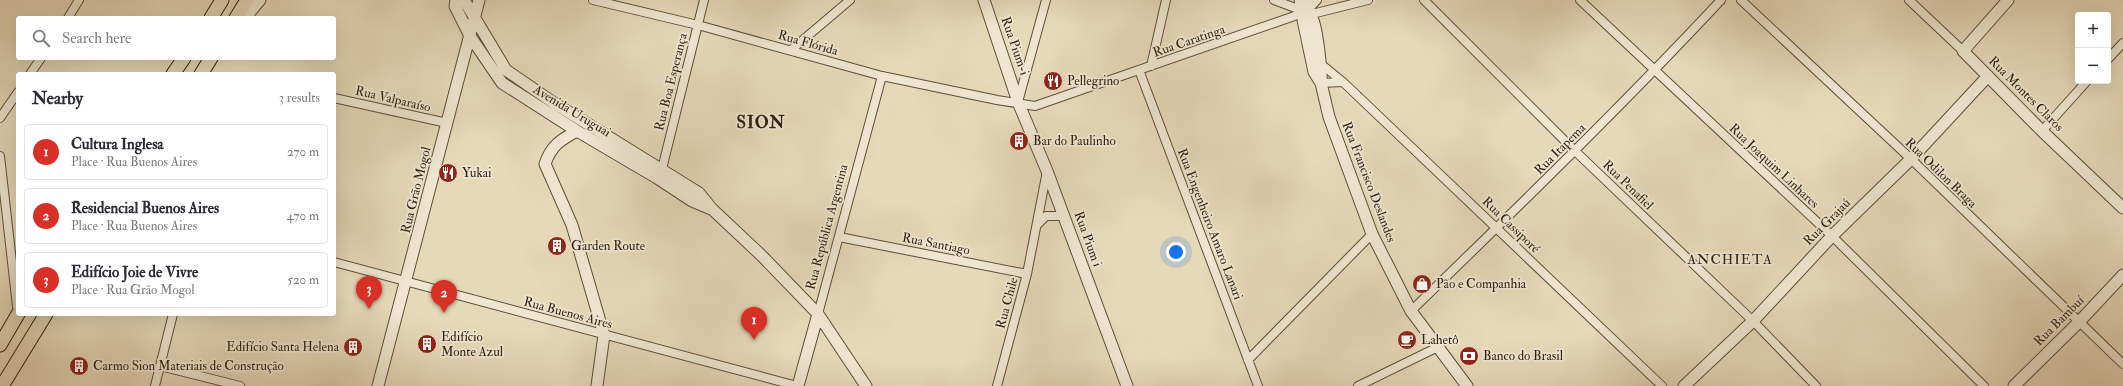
<!DOCTYPE html>
<html lang="en">
<head>
<meta charset="utf-8">
<style>
	body { margin:0; font-family:"IM FELL Double Pica",serif; background:#f2f2f3; color:#2b2b33 }
	.controls { position:absolute; right:12px; top:12px; display:grid; overflow:hidden; border-radius:4px; box-shadow:0 4px 16px #0002 }
	.controls button { width:36px; height:36px; display:grid; place-items:center; padding:0; border:0; border-bottom:1px solid #e1e1e2; background:#fff; color:#2b2b33; font:20px sans-serif }
	.you { position:absolute; left:1176px; top:252px; width:14px; height:14px; margin:-10px; border:3px solid #fff; border-radius:50%; background:#1a73e8; box-shadow:0 0 0 6px #1a73e833 }
	.badge { display:grid; place-items:center; width:26px; height:26px; border-radius:50%; background:#d93025; color:#fff; font-size:13px; font-weight:700 }
	.pin { position:absolute; translate:-50% -33px; filter:drop-shadow(0 1px 2px #0008) }
	.pin::after { content:''; position:absolute; top:21px; width:14px; height:12px; background:inherit; clip-path:polygon(0 0,100% 0,50% 100%) }
	.list { margin:0; padding:0; list-style:none }
	h2 { display:flex; justify-content:space-between; align-items:center; height:52px; margin:0; padding:0 16px; font-size:17px }
	h2 small { font-size:13px; font-weight:400; color:#7c7c81 }
	.list li { display:grid; grid-template-columns:26px 1fr auto; gap:12px; align-items:center; box-sizing:border-box; height:56px; margin:0 8px 8px; padding:0 8px; border:1px solid #e1e1e2; border-radius:4px }
	.list b { display:block; font-size:15px; white-space:nowrap }
	.list p { margin:0; font-size:13px; white-space:nowrap; color:#7c7c81 }
	.list em { font-size:13px; font-style:normal; color:#7c7c81 }
	.icon { flex:none; width:22px; height:22px; fill:none; stroke:currentColor; stroke-width:2; stroke-linecap:round; stroke-linejoin:round }
	.map { position:relative; flex:none; width:2123px; height:386px; overflow:hidden }
	.search { position:absolute; background:#fff; box-shadow:0 4px 16px #0002; left:16px; top:16px; width:320px; height:44px; display:flex; align-items:center; gap:10px; box-sizing:border-box; padding:0 14px; border-radius:4px; color:#7c7c81; font-size:15px }
	.panel { position:absolute; background:#fff; box-shadow:0 4px 16px #0002; left:16px; top:72px; width:320px; height:244px; border-radius:4px }
	.map>svg:first-child { display:block }
	.lines { fill:none; stroke-linecap:round; stroke-linejoin:round }
	.minor-casing { stroke:#5c4e3a; stroke-width:10 }
	.tertiary-casing { stroke:#5c4e3a; stroke-width:13 }
	.primary-casing { stroke:#2e1f0f; stroke-width:15 }
	.minor { stroke:#efe6d2; stroke-width:8 }
	.tertiary { stroke:#efe6d2; stroke-width:11 }
	.primary { stroke:#e6d9b9; stroke-width:13 }
	.labels { text-anchor:middle; dominant-baseline:central; stroke-width:3.5; stroke-linejoin:round; paint-order:stroke }
	.street-label { font-size:13px; fill:#2e1f0f; stroke:#efe6d2 }
	.poi-label { font-size:13px; fill:#2e1f0f; stroke:#efe6d2; text-anchor:start }
	.neighbourhood-label { font-size:14px; letter-spacing:1px; fill:#2e1f0f; stroke:#efe6d2 }
	.district-label { font-size:17px; font-weight:bold; letter-spacing:1px; fill:#2e1f0f; stroke:#efe6d2 }
</style>
</head>
<body>
<div class="map">
<svg width="2123" height="386" viewBox="0 0 2123 386">
	<rect width="100%" height="100%" fill="#e6d9b9"/>
	<filter id="stains"><feTurbulence type="fractalNoise" baseFrequency=".005" numOctaves="4"/><feColorMatrix values="0 0 0 0 .2 0 0 0 0 .09 0 0 0 0 .02 0 0 0 .5 -.17"/></filter>
	<radialGradient id="worn" r=".72"><stop offset=".6" stop-color="#630" stop-opacity="0"/><stop offset="1" stop-color="#630" stop-opacity=".3"/></radialGradient>
	<g class="lines">
		<defs>
			<path id="minor" d="M593 0 698 25 882 76 997 100 1035 106 1306 12 1316 13 1368 0
				M1274 0 1306 12
				M1424 0 1575 151 1753 321 1816 386
				M1580 0 1832 236 1984 386
				M1741 0 1911 159 2123 364
				M1909 0 1963 51
				M1306 12 1317 0
				M68 18 79 0
				M791 50 850 0
				M2108 59 2123 43
				M1321 64 1343 82 1662 386
				M1151 66 1166 0
				M1139 70 1258 386
				M30 74 41 58
				M1321 83 1343 82
				M334 98 447 123
				M1018 102 1046 0
				M0 118 18 92
				M2042 131 2087 81
				M0 156 18 315
				M662 169 704 0
				M1037 225 1046 216H1064
				M839 237 1027 274
				M334 262 797 386
				M1411 311C1516 209 1621 107 1721 0
				M818 314 882 76
				M1248 360 1372 234
				M160 366 240 386
				M155 386 173 314
				M997 386 1027 274 1047 171
				M1358 386 1438 347"/>
			<path id="tertiary" d="M456 0 455 6 470 36 502 83 577 131 657 178 692 201 711 209
				M464 0 506 70 554 103 699 193 712 209 762 256 818 314 866 386
				M984 0 1018 102 1047 171 1127 386
				M1300 0C1300 8 1308 11 1312 18 1317 27 1322 72 1321 83
				M1308 0 1303 20 1314 72 1321 83 1329 117 1372 234 1411 311 1467 386
				M2008 0 1963 51 2042 131 2123 208
				M245 18 260 0
				M577 131C560 140 551 146 545 164L572 225 604 335 597 386
				M378 386 479 0
				M798 386 818 314
				M1684 386 1753 321 1832 236 1911 159 1988 76
				M2014 386 2079 322 2123 275"/>
			<path id="primary" d="M211 18 222 0
				M236 18 247 0
				M173 74 184 58
				M201 74 211 58
				M0 345 18 314
				M2 386 46 314"/>
		</defs>
		<use href="#minor" class="minor-casing"/>
		<use href="#tertiary" class="tertiary-casing"/>
		<use href="#primary" class="primary-casing"/>
		<use href="#minor" class="minor"/>
		<use href="#tertiary" class="tertiary"/>
		<use href="#primary" class="primary"/>
	</g>
	<defs>
		<symbol id="restaurant-disc" viewBox="-11 -11 22 22"><circle r="9.5" fill="#8f2418" stroke="#efe6d2"/><path d="M-5-6h1v4h1v-4h1v4h1v-4h1v5L-1.5 .5V6h-2V.5L-5-1ZM5-6V6H3V1.5H1.5Q1.5-4 5-6Z" fill="#fff"/></symbol>
		<symbol id="building-disc" viewBox="-11 -11 22 22"><circle r="9.5" fill="#8f2418" stroke="#efe6d2"/><path d="M-4-6H4V6H1V3H-1V6H-4ZM-2.5-4.3h1.7v1.8h-1.7ZM.8-4.3h1.7v1.8H.8ZM-2.5-1h1.7V.8h-1.7ZM.8-1h1.7V.8H.8Z" fill="#fff"/></symbol>
		<symbol id="shop-disc" viewBox="-11 -11 22 22"><circle r="9.5" fill="#8f2418" stroke="#efe6d2"/><path d="M-5-2.5h2.3a2.7 3.5 0 0 1 5.4 0H5L5.5 6h-11ZM-1.5-2.5h3a1.5 2.3 0 0 0-3 0Z" fill="#fff"/></symbol>
		<symbol id="cafe-disc" viewBox="-11 -11 22 22"><circle r="9.5" fill="#8f2418" stroke="#efe6d2"/><path d="M-5.5-4.5H6V0H3Q3 3.5 0 3.5H-2.5Q-5.5 3.5-5.5 0ZM3-3.2v2h1.7v-2ZM-6 4.5H4V6H-6Z" fill="#fff"/></symbol>
		<symbol id="bank-disc" viewBox="-11 -11 22 22"><circle r="9.5" fill="#8f2418" stroke="#efe6d2"/><path d="M-6-4H6V4H-6ZM0-2.3a2.3 2.3 0 1 0 0 4.6a2.3 2.3 0 1 0 0-4.6Z" fill="#fff"/></symbol>
	</defs>
	<g fill-rule="evenodd">
		<use href="#restaurant-disc" x="1042" y="70" width="22" height="22"/>
		<use href="#building-disc" x="1008" y="130" width="22" height="22"/>
		<use href="#restaurant-disc" x="437" y="162" width="22" height="22"/>
		<use href="#building-disc" x="546" y="235" width="22" height="22"/>
		<use href="#shop-disc" x="1411" y="273" width="22" height="22"/>
		<use href="#cafe-disc" x="1396" y="329" width="22" height="22"/>
		<use href="#building-disc" x="416" y="333" width="22" height="22"/>
		<use href="#building-disc" x="342" y="336" width="22" height="22"/>
		<use href="#bank-disc" x="1458" y="345" width="22" height="22"/>
		<use href="#building-disc" x="68" y="355" width="22" height="22"/>
	</g>
	<g class="labels">
		<g class="street-label">
			<text transform="translate(1189 41) rotate(-19)">Rua Caratinga</text>
			<text transform="translate(808 43) rotate(16)">Rua Flórida</text>
			<text transform="translate(1015 46) rotate(71)">Rua Pium-i</text>
			<text transform="translate(671 82) rotate(-76)">Rua Boa Esperança</text>
			<text transform="translate(2026 94) rotate(45)">Rua Montes Claros</text>
			<text transform="translate(393 99) rotate(13)">Rua Valparaíso</text>
			<text transform="translate(572 111) rotate(31)">Avenida Uruguai</text>
			<text transform="translate(1560 149) rotate(-45)">Rua Itapema</text>
			<text transform="translate(1774 166) rotate(43)">Rua Joaquim Linhares</text>
			<text transform="translate(1941 173) rotate(44)">Rua Odilon Braga</text>
			<text transform="translate(1369 182) rotate(69)">Rua Francisco Deslandes</text>
			<text transform="translate(1628 185) rotate(44)">Rua Penafiel</text>
			<text transform="translate(416 190) rotate(-76)">Rua Grão Mogol</text>
			<text transform="translate(1827 222) rotate(-45)">Rua Grajaú</text>
			<text transform="translate(1210 224) rotate(69)">Rua Engenheiro Amaro Lanari</text>
			<text transform="translate(1511 225) rotate(44)">Rua Cassiporé</text>
			<text transform="translate(827 227) rotate(-75)">Rua República Argentina</text>
			<text transform="translate(1088 239) rotate(70)">Rua Pium i</text>
			<text transform="translate(936 244) rotate(11)">Rua Santiago</text>
			<text transform="translate(1007 303) rotate(-75)">Rua Chile</text>
			<text transform="translate(568 313) rotate(15)">Rua Buenos Aires</text>
			<text transform="translate(2059 321) rotate(-45)">Rua Bambuí</text>
		</g>
		<g class="poi-label">
			<text x="1067" y="81">Pellegrino</text>
			<text x="1033" y="141">Bar do Paulinho</text>
			<text x="462" y="173">Yukai</text>
			<text x="571" y="246">Garden Route</text>
			<text x="1436" y="284">Pão e Companhia</text>
			<text x="441" y="337">Edifício<tspan x="441" dy="15">Monte Azul</tspan></text>
			<text x="1421" y="340">Lahetô</text>
			<text x="339" y="347" text-anchor="end">Edifício Santa Helena</text>
			<text x="1483" y="356">Banco do Brasil</text>
			<text x="93" y="366">Carmo Sion Materiais de Construção</text>
		</g>
		<g class="neighbourhood-label">
			<text x="1730" y="259">ANCHIETA</text>
		</g>
		<g class="district-label">
			<text x="761" y="122">SION</text>
		</g>
	</g>
	<rect width="100%" height="100%" filter="url(#stains)"/>
	<rect width="100%" height="100%" fill="url(#worn)"/>
</svg>
<div class="controls">
<button>+</button>
<button>−</button>
</div>
<div class="you"></div>
<div class="pin badge" style="left:754px;top:340px">1</div>
<div class="pin badge" style="left:444px;top:313px">2</div>
<div class="pin badge" style="left:369px;top:309px">3</div>
<div class="search"><svg class="icon" aria-label="search" viewBox="0 0 24 24"><circle cx="10" cy="10" r="6"/><path d="M15 15l6 6"/></svg>Search here</div>
<section class="panel">
<h2>Nearby<small>3 results</small></h2>
<ul class="list">
<li><span class="badge">1</span><div><b>Cultura Inglesa</b><p>Place · Rua Buenos Aires</p></div><em>270 m</em></li>
<li><span class="badge">2</span><div><b>Residencial Buenos Aires</b><p>Place · Rua Buenos Aires</p></div><em>470 m</em></li>
<li><span class="badge">3</span><div><b>Edifício Joie de Vivre</b><p>Place · Rua Grão Mogol</p></div><em>520 m</em></li>
</ul>
</section>
</div>
</body>
</html>
